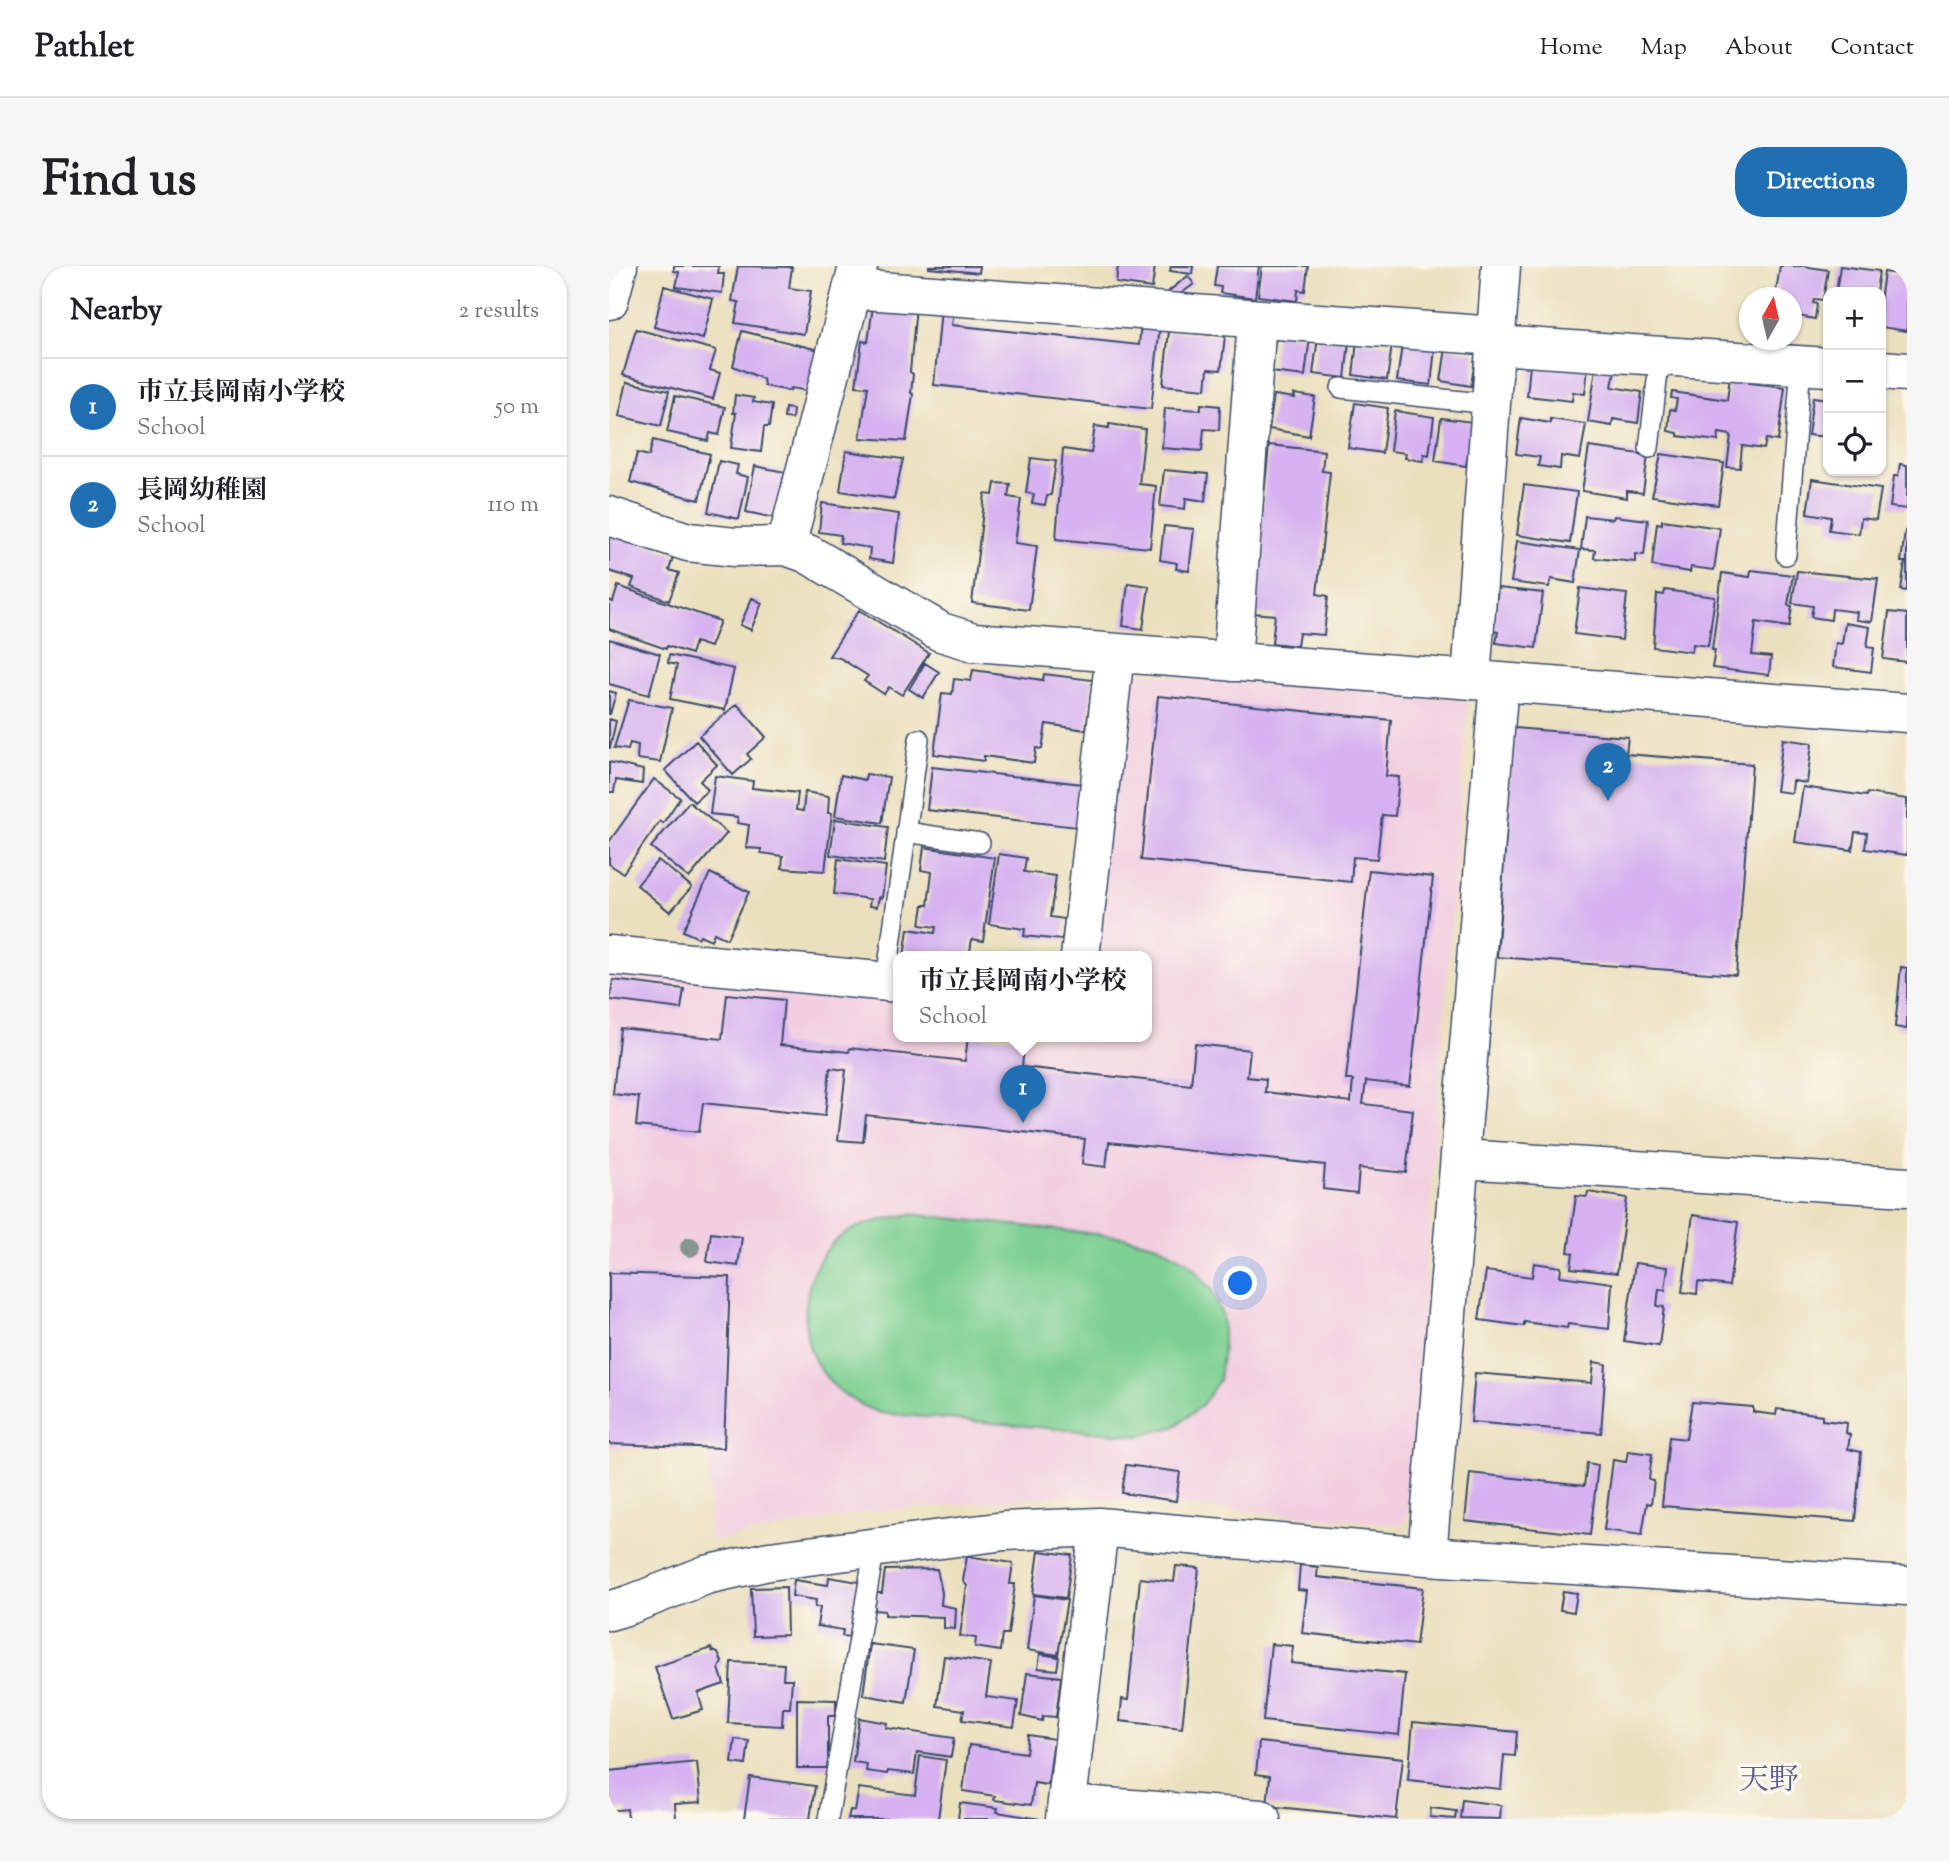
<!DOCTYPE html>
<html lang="en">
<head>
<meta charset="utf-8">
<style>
	body { margin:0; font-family:"Sorts Mill Goudy","Noto Serif JP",serif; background:#f6f6f6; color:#202124 }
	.controls { position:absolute; right:21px; top:21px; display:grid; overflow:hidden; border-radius:14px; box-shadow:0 2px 5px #0004 }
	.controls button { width:63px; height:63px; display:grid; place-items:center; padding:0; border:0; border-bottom:2px solid #e0e0e0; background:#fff; color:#202124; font:35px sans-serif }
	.compass { position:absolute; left:1130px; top:21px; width:63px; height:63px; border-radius:50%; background:#fff; box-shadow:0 2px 5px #0004; rotate:8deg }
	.you { position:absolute; left:632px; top:1018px; width:24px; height:24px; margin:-18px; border:5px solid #fff; border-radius:50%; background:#1a73e8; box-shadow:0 0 0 10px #1a73e833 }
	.badge { display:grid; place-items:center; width:46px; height:46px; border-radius:50%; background:#1f6fb2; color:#fff; font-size:23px; font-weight:700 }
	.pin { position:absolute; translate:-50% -58px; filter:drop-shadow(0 2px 4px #0008) }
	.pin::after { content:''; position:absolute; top:37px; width:24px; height:21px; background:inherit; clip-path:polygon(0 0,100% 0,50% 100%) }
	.popup { position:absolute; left:284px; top:685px; width:259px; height:91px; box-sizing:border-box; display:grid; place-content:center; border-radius:14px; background:#fff; filter:drop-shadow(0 2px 5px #0005); font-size:23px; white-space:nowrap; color:#757577 }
	.popup b { font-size:26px; color:#202124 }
	.popup::after { content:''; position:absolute; left:50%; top:100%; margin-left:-14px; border:14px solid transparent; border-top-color:#fff }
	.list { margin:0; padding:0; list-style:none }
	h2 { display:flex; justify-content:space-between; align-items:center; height:91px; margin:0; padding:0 28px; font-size:30px }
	h2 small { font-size:23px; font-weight:400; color:#757577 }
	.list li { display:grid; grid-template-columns:46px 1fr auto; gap:21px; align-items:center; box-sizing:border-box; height:98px; padding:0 28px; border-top:2px solid #e0e0e0 }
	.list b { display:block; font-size:26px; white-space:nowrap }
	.list p { margin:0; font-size:23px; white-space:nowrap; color:#757577 }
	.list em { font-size:23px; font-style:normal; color:#757577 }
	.icon { flex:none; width:38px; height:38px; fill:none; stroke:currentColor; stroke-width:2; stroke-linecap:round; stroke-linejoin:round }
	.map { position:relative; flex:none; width:1298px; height:1553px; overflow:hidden; border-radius:28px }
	header { display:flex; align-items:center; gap:42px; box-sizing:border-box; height:98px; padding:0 35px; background:#fff; border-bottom:2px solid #e0e0e0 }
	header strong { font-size:33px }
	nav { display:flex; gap:38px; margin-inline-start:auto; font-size:24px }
	.intro { display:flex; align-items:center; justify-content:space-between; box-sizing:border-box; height:168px; padding:0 42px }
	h1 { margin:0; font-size:49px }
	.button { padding:18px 32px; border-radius:28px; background:#1f6fb2; color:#fff; font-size:24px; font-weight:700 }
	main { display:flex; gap:42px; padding:0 42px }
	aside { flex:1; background:#fff; border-radius:28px; box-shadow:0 2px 5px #0004 }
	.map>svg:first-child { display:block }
	.built { fill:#f2cfe0 }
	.park { fill:#7dd092; stroke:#4c8078; stroke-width:2 }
	.building { fill:#d6b2f0 }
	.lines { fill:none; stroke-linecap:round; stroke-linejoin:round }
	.service-casing { stroke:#3a4a6c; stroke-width:22 }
	.minor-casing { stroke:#3a4a6c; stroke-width:41 }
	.secondary-casing { stroke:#3a4a6c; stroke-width:41 }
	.service { stroke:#fff; stroke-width:19 }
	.minor { stroke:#fff; stroke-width:38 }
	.secondary { stroke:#fff; stroke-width:38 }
	.tree { fill:#869590 }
	.labels { text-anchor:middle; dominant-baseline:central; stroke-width:7; stroke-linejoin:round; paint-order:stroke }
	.quarter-label { font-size:30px; fill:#5c5d91; stroke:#fbf7ec }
</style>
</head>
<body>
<header>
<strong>Pathlet</strong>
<nav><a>Home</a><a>Map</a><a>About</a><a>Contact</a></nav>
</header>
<div class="intro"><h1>Find us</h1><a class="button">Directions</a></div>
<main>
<aside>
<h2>Nearby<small>2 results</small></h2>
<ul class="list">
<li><span class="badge">1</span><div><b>市立長岡南小学校</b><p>School</p></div><em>50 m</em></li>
<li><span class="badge">2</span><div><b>長岡幼稚園</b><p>School</p></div><em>110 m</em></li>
</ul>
</aside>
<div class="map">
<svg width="1298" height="1553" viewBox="0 0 1298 1553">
	<rect width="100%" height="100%" fill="#fbf7ec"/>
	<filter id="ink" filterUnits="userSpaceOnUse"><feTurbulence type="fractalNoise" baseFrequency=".0143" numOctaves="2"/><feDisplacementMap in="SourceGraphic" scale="14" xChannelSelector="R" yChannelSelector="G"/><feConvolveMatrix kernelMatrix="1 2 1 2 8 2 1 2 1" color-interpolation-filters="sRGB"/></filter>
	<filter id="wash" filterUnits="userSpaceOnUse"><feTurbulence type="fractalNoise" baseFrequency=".00686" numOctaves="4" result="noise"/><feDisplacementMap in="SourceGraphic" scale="28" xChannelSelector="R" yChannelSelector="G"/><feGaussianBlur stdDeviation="1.57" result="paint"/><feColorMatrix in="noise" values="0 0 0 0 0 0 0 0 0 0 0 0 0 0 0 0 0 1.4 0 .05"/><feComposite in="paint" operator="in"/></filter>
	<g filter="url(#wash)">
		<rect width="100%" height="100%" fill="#ebe0be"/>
		<path class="built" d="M519 406 859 434 799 1247 794 1259 461 1229 259 1246 109 1274 100 1273V1185L0 1183V698L290 729V771H538V691H481Z"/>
		<path class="park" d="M302 948 516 971 549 979 580 997 603 1024 614 1051V1082L610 1114 594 1138 565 1161 530 1170 271 1147C245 1137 227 1126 211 1103 186 1068 194 1002 227 974 247 957 278 953 302 948Z"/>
		<g id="blocks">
			<path class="building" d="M65 0H110L109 8H115L113 27 67 21 70 6 65 5Z
				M129 0 183 1 180 22 202 25 195 68 126 57 130 36 123 35Z
				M320 0H371L370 7 320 2Z
				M509 0H546L543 22 507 17Z
				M562 0H584L583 8 561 5Z
				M608 0H650L646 32 611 27 612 21 605 20Z
				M653 0H699L696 25 689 24 688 35 649 30Z
				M1171 0H1194L1219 4 1214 34 1205 33 1204 37 1208 38 1206 53 1182 49V32H1166Z
				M1231 0 1270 5 1267 26H1227Z
				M1275 6 1298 9V65L1272 61V28Z
				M579 10 585 18 566 32 560 25Z
				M55 20 104 33 94 73 45 61Z
				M264 40H307L301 106 304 108 302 127 304 128 297 175 251 172 259 121 247 120 253 75 259 76Z
				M332 43 345 44 343 59 530 79 532 57 551 59 542 143 325 119Z
				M27 63 107 84 101 104 111 107 104 133 14 109Z
				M133 65 210 84 201 125 182 122 181 125 155 120 154 113 124 100Z
				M560 65 616 70 612 104 599 103 597 123 554 119Z
				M667 67 701 71 696 110 662 106Z
				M709 71 740 76 736 112 704 108Z
				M748 75 783 79 778 114 744 109Z
				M793 78 826 82 822 119 788 115Z
				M837 82 867 87 862 120 832 115Z
				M921 99 979 101 976 128 964 126 963 135 918 130Z
				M987 102 1006 105 1003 121 1033 126 1029 157 1004 153 1003 160 979 156Z
				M1121 111 1141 113 1140 117 1176 121 1169 175 1157 173 1155 183 1133 180 1131 202 1118 201 1122 169 1110 167 1109 175 1069 170V167L1059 165 1061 143 1066 144 1068 133 1062 132 1063 126 1118 134Z
				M18 116 60 125 52 160 10 150Z
				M685 128 706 131 700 170 660 163 665 129 686 132Z
				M126 129 145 132 144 136 163 139 160 161H155L152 186 122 182 127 147H124Z
				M66 130 116 141 110 169 101 167 99 175 58 166Z
				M1204 131 1219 133V171L1199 169Z
				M746 137 779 142 773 187 739 182Z
				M592 138 611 140 610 164 595 163 593 185 553 182 556 142 592 144Z
				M176 142 184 143 183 153 175 152Z
				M786 145 825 151 820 189 815 188 814 195 796 192 797 187 781 185Z
				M832 152 864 156 857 200 826 195Z
				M912 152 941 157V153L977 158 971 193 952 190 951 203 929 200 931 191 907 188Z
				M500 158 536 163 530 218 547 220 541 282 447 273 454 183 482 187 486 160 500 162Z
				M44 174 101 188 90 234 21 216 28 187 40 190Z
				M660 179 715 185 713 205 721 206 708 328 719 330 715 369 690 367 688 380 663 377 666 349 643 347Z
				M980 181 1039 189 1034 227 1018 225V232L973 225Z
				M237 185 294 193 285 233 231 225Z
				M1052 188 1115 197 1109 239 1043 230Z
				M422 192 447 195 442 229 438 230 436 239 423 237 425 228 417 227Z
				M110 195 129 199 127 208 139 211 130 253 99 246Z
				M1291 198 1298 199V243L1281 241 1285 210H1289Z
				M146 200 176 206 166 252 137 246Z
				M555 204 599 208 596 235 577 232 576 243 551 240Z
				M1203 213 1272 223 1267 254 1252 252 1250 268 1220 264 1222 251 1198 247Z
				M386 217 401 218 399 231 412 233 406 277 428 280 420 344 363 337 376 228 384 229Z
				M915 219 968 226 961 277 908 269Z
				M213 237 290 248 284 297 260 293 261 282 231 277 232 269 210 266Z
				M976 250 1004 253 1005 250 1039 254 1035 289 1026 288V296L985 292 986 284 972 283Z
				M1053 254 1111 262 1105 304 1082 301 1081 306 1043 300 1048 257 1053 258Z
				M555 260 585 263 580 305 567 303 568 297 551 294Z
				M1296 265H1298V325L1292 324 1296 296H1292Z
				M0 266 65 288 60 304 70 307 60 335 22 321 25 313 0 305Z
				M908 275 971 284 966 317 942 313 940 321 902 316Z
				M1142 304 1184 309 1179 339 1183 340 1180 361 1147 356 1143 389 1162 391 1160 409 1103 402 1106 384H1103L1113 307 1141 311Z
				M1188 305 1269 313 1263 356 1247 354 1248 346 1223 343 1222 354 1202 351 1204 340 1183 337Z
				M519 317 540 320 534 363 514 360Z
				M9 320 111 355 101 381 86 376 82 388 58 380 57 383 0 363V334L4 336Z
				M889 322 934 327 927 382 887 377 889 366 884 365Z
				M971 322 1018 328 1013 374 965 368Z
				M1056 324 1106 331 1099 380 1084 378 1083 386 1044 381 1048 328 1055 329Z
				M143 332 153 337 142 364 131 359Z
				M250 344 320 387 293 429 280 421 275 428 255 415 259 410 231 392 220 390Z
				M1280 346 1298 348V396L1274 393Z
				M1236 357 1261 361 1258 381 1265 382 1262 406 1224 401 1227 377 1233 378Z
				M0 373 51 388 40 429 0 418Z
				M60 389 125 403 116 444 61 433 68 399 59 397Z
				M316 397 330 406 314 432 300 423Z
				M364 404 434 414 435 408 484 414 477 464 437 458 433 483 427 482 425 497 375 490V495L325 488 333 427 343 428 345 413 362 415Z
				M0 425 7 427 1 448H0Z
				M549 430 782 454 777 510 790 511 786 550 773 549 768 593 744 591 742 616 532 594Z
				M20 434 63 442 51 496 28 493 29 479 21 477 19 484 5 482Z
				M128 438 157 471 138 488 142 493 124 509 90 470Z
				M0 453 7 455 1 482H0Z
				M905 462 1019 471 1017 488 1143 498 1127 709 888 691Z
				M1174 473 1203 477 1198 517 1184 515 1183 527 1167 525Z
				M87 475 108 499 91 515 99 524 85 536 56 504Z
				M0 496 34 504 33 518 7 514 5 526H0Z
				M323 501 473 518 468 561 318 544Z
				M257 508 280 511 273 557 226 550 232 509 256 514Z
				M106 510 144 515 143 522 189 527 187 544 194 545 196 526 220 530 219 547H223L216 605 173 602 174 590 152 587V583L137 582 140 559 128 557 129 551 101 548Z
				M45 513 71 532 54 557 51 555 14 607 0 598V576Z
				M1194 521 1257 530 1258 527 1298 533V589L1256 583 1258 567 1246 566 1243 584 1186 576Z
				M80 536 118 567 80 612 42 581Z
				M226 553 279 561 275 596 221 589Z
				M315 581 386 592 374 675 363 673 360 691H295L299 663 326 667 327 661 311 659 314 639H319L323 606 312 604Z
				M390 588 417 592 415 606 447 610 441 651 456 653 453 674 415 670 416 663 380 658Z
				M229 593 277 600 273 632 270 631 268 641 260 640 261 633 225 628Z
				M49 594 83 621 61 646 28 619Z
				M760 604 824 611 801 820 757 815 754 838 804 844 797 907 750 902 748 927 714 923 716 899 500 876 497 901 473 898 476 873 257 849 254 876 229 874 237 804 221 802 216 850 94 837 90 866 27 860 30 831 4 828 11 762 113 773 118 728 175 734 171 779 240 786 241 782 356 795 359 771H416L413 801 582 819 586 778 641 784 638 811 657 813 656 826 742 836 744 814H737Z
				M101 607 140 626 118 673 105 667 102 674 91 669 89 672 74 665Z
				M1292 701 1298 702V763L1286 761Z
				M4 714 75 723 72 743 1 734Z
				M979 926 1018 932 1008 1007 962 1002 964 987 959 986 967 930 978 931Z
				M1084 949 1129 956 1120 1020 1089 1016 1088 1028 1073 1026Z
				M102 967 133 971 129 1000 98 996Z
				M925 997 952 1001 951 1010 1003 1017 1000 1063 959 1058 958 1062 915 1056V1060L870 1054 877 1005 923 1011Z
				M1026 997 1059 1001 1056 1024 1050 1023 1048 1040 1055 1041 1050 1080 1015 1075Z
				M0 1007 121 1011 115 1182 0 1178Z
				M985 1096 997 1098 992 1167 862 1156 866 1107 983 1117Z
				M1083 1136 1144 1141V1146L1167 1149 1168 1143 1213 1149V1154L1238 1157 1237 1167 1241 1169 1239 1183 1252 1186 1246 1255 1053 1240 1060 1171 1077 1173Z
				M1019 1185 1043 1188 1040 1214 1045 1215 1042 1238 1038 1237 1033 1269 995 1264 1004 1194 1017 1196Z
				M978 1197 989 1199 981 1269 856 1255 861 1207 975 1220Z
				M517 1199 571 1206 567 1235 513 1227Z
				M430 1285 463 1289 457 1332 424 1328Z
				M358 1290 404 1297 401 1318H406L399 1368H393L391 1385 366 1381 367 1372 351 1370 358 1320 354 1315Z
				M691 1299 709 1301 708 1311 814 1322 807 1379 693 1367 698 1325 689 1324Z
				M567 1300 590 1302 573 1462 511 1455 513 1433 519 1434 531 1312 565 1316Z
				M328 1303 333 1327 332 1339 347 1342 346 1363 335 1362V1351L276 1349V1345L266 1344V1327H273L276 1304Z
				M220 1311 250 1316 242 1371 233 1370 234 1364 208 1360 211 1341H206L207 1334 183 1330 185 1314 219 1319Z
				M177 1321 178 1369 144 1370 142 1322Z
				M954 1325 968 1327 965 1346 951 1344Z
				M425 1329 458 1334 449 1389 418 1384Z
				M261 1378 305 1384 297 1436 254 1429Z
				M662 1378 684 1380 682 1397 796 1408 790 1469 654 1455Z
				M102 1382 103 1385 109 1387 113 1396 110 1402 115 1418 89 1427 94 1444 64 1453 46 1401Z
				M431 1388 450 1391 448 1404 429 1402Z
				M335 1390 382 1397 377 1431 409 1435 405 1461 353 1454 355 1444 328 1440Z
				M122 1396 175 1398 174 1413H183L181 1442H174L173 1460 119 1457Z
				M418 1407 452 1411 447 1451 434 1450 433 1455 412 1450Z
				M188 1433 227 1434V1450H219V1502H188Z
				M250 1452 278 1457 277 1462 345 1472 342 1491 308 1486 305 1508 279 1505 278 1508 257 1505 258 1498 244 1496Z
				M804 1456 908 1466 906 1490 895 1489 892 1523 799 1514Z
				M419 1469 445 1473 439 1519 425 1517 422 1539 385 1534 386 1530 354 1525 360 1479 417 1487Z
				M126 1473 140 1475 137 1499 123 1497Z
				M650 1476 794 1492 787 1553 658 1540 661 1510 647 1508Z
				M311 1490 337 1494 329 1553H239L241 1544 246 1545 250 1522 306 1529Z
				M88 1496 92 1536 66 1538 67 1553H19L18 1543 0 1545V1505Z
				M141 1511 206 1520 201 1553H135Z
				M853 1534 892 1539 891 1553 851 1552Z
				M351 1537 389 1542 388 1546 431 1553H349Z
				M822 1542 847 1545 846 1553 821 1551Z"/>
		</g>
	</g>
	<g filter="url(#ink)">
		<use href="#blocks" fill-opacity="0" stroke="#3a4a6c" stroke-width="2"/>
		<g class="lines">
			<defs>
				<path id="service" d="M732 122 881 138
					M1040 182 1051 90
					M1177 289 1192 99
					M297 566 371 577
					M277 715 310 473
					M219 1553 266 1280"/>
				<path id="minor" d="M243 23 887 70
					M886 79 1219 101
					M1272 104 1298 106
					M0 250 79 276 126 281 177 280 199 288 332 366 365 376 1298 447
					M177 280 249 1
					M623 396 648 53
					M862 413 892 0
					M0 689 290 717
					M471 691 506 388
					M852 893 1298 921
					M818 1290 890 416
					M0 1345 20 1339 97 1309 160 1295 396 1265 490 1261 818 1290 1298 1320
					M458 1538 652 1553
					M456 1553 490 1261"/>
				<path id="secondary" d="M0 34 9 0"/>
			</defs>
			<use href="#service" class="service-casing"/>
			<use href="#minor" class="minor-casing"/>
			<use href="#secondary" class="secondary-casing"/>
			<use href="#service" class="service"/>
			<use href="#minor" class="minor"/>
			<use href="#secondary" class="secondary"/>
		</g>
		<circle class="tree" cx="81" cy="981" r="10"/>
	</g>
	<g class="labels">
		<g class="quarter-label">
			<text x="1160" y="1515">天野</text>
		</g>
	</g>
</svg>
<div class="controls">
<button>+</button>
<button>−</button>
<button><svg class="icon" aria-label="locate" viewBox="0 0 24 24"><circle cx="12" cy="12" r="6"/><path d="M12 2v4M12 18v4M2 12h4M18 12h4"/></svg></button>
</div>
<svg class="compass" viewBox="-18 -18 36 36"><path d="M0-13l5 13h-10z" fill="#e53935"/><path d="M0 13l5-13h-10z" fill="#757577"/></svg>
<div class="you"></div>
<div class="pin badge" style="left:414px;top:857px">1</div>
<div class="popup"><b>市立長岡南小学校</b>School</div>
<div class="pin badge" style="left:999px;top:535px">2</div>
</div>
</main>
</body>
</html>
